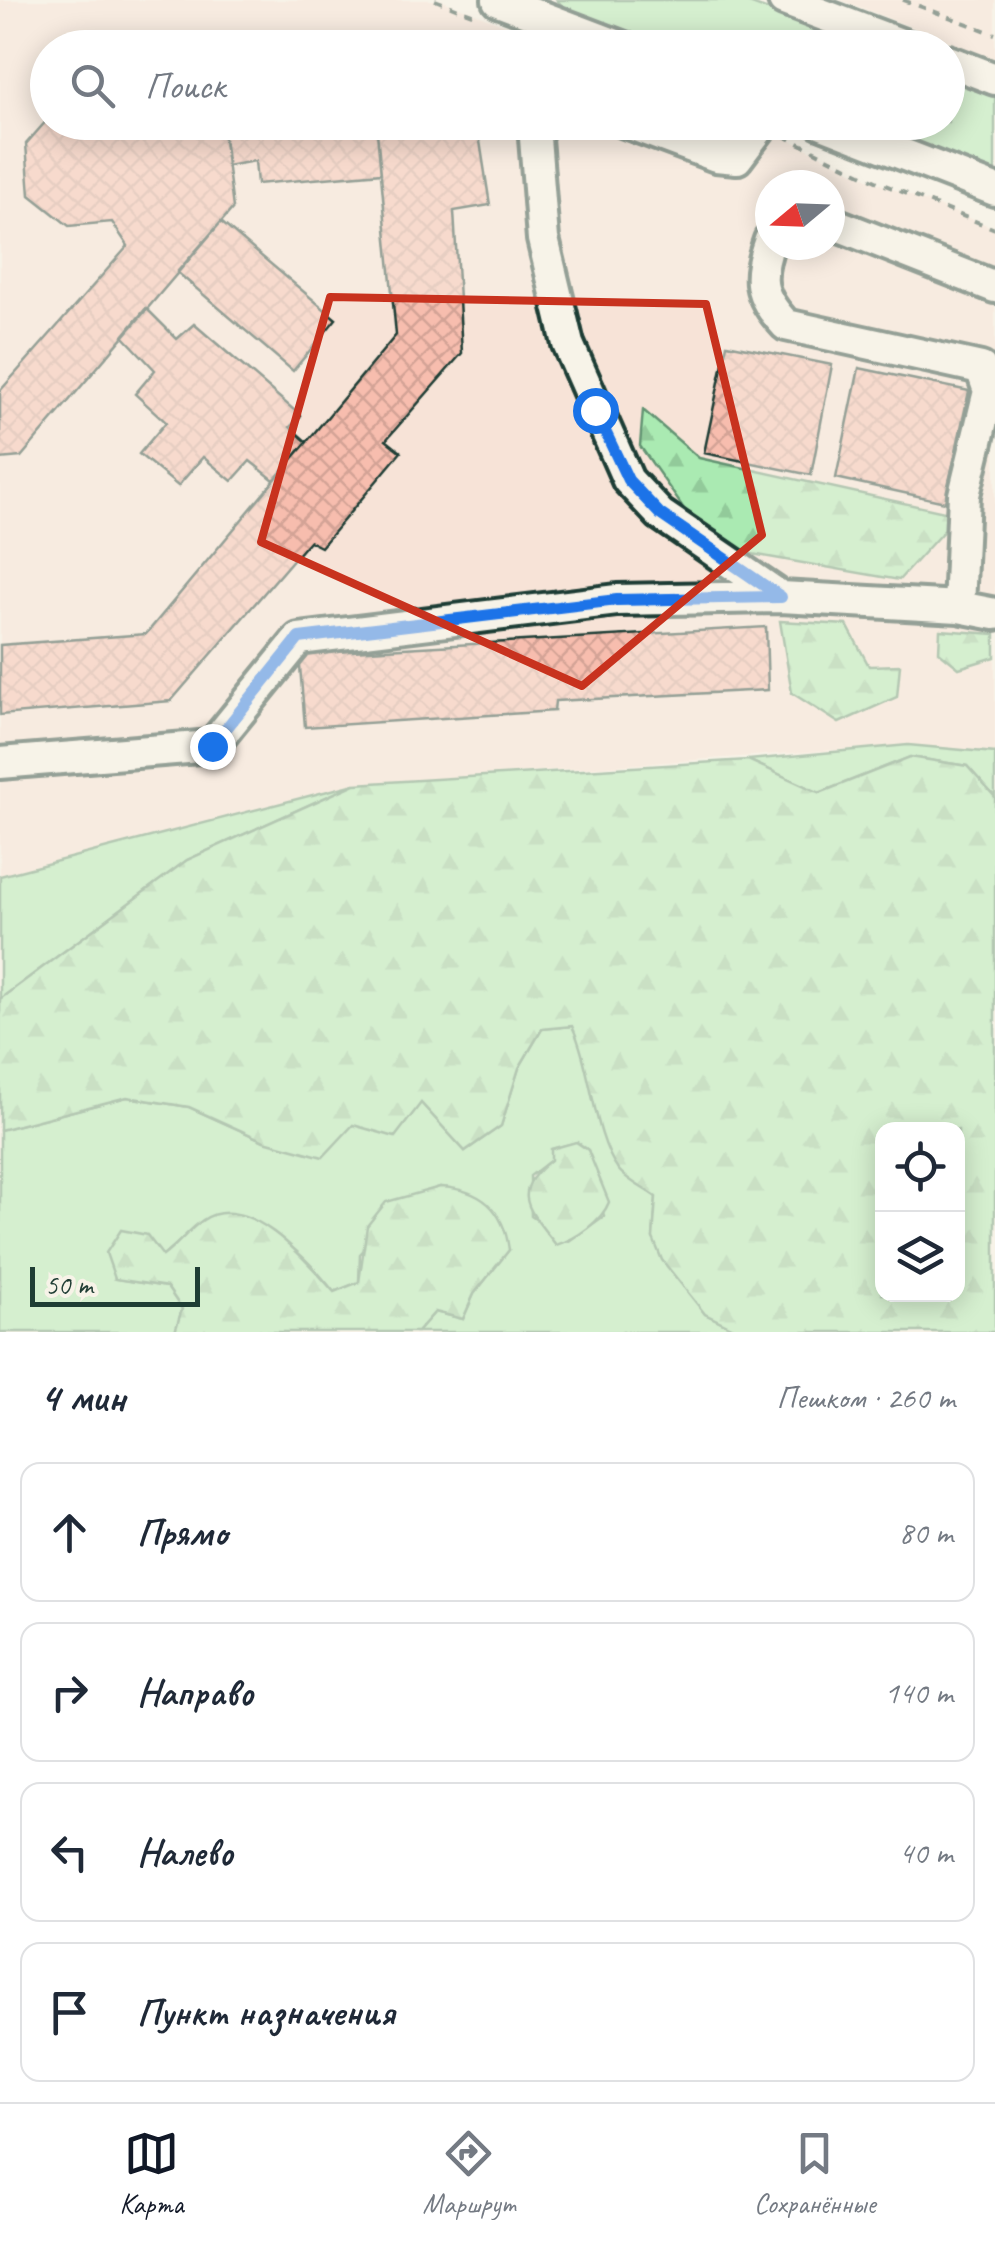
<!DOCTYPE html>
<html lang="ru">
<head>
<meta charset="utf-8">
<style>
	body { margin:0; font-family:Caveat,sans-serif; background:#f2f2f3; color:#1f2937 }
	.controls { position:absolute; right:30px; bottom:30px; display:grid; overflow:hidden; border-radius:20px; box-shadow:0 5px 25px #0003 }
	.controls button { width:90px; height:90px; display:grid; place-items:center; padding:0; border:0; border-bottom:2px solid #e0e1e3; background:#fff; color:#1f2937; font:50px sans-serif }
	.compass { position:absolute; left:755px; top:170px; width:90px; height:90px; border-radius:50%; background:#fff; box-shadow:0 5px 25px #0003; rotate:251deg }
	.scale { position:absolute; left:30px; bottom:25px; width:170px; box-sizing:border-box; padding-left:10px; border:5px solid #1f3d34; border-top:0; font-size:28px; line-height:35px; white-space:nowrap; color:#1f3d34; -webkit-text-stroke:8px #f7f3e8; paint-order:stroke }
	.stop { position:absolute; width:30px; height:30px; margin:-22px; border:8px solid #1a73e8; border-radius:50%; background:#fff }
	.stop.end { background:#1a73e8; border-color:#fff; box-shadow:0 2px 10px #0008 }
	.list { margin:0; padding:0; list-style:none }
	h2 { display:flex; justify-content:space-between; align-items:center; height:130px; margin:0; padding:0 40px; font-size:42px }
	h2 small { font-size:32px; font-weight:400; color:#747a83 }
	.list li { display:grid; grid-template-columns:65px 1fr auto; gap:30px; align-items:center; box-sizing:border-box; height:140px; margin:0 20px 20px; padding:0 20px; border:2px solid #e0e1e3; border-radius:20px }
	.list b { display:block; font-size:38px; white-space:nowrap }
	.list em { font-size:32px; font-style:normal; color:#747a83 }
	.icon { flex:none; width:55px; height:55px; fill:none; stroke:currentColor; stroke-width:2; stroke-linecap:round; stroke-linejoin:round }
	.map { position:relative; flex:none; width:995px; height:1332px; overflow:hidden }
	.search { position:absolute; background:#fff; box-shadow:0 5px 25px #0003; left:30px; right:30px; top:30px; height:110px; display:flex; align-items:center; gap:25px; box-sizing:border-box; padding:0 35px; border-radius:55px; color:#747a83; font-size:38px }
	.sheet { height:770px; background:#fff }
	nav { display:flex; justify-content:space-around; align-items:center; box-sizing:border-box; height:140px; border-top:2px solid #e0e1e3; background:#fff; font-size:28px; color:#747a83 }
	nav a { display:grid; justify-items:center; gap:5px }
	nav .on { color:#111827 }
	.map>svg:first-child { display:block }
	.built { fill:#f7e3d7; fill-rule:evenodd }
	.grass { fill:#aaeab2; stroke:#649473; stroke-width:2.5; fill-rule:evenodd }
	.forest { fill:url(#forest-firs); stroke:#649473; stroke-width:2.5; fill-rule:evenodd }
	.building { fill:url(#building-cross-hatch); stroke:#1f3d34; stroke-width:2.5 }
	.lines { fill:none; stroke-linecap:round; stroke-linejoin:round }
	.minor-casing { stroke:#1f3d34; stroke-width:38 }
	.path { stroke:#1f3d34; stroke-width:4; stroke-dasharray:8 8; stroke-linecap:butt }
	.minor { stroke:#f7f3e8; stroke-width:30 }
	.route { stroke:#1a73e8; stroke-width:12 }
	.marked { fill:none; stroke:#c8321e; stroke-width:8; stroke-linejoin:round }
</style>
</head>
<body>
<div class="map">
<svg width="995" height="1332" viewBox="0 0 995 1332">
	<defs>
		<pattern id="forest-firs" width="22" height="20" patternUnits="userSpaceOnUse" patternTransform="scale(2.5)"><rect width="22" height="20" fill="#aaeab2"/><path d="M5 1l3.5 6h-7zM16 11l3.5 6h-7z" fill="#92ca9a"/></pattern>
		<pattern id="building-cross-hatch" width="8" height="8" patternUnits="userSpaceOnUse" patternTransform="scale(2.5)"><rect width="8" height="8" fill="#f7bdae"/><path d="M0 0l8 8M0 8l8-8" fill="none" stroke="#d3a396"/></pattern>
	</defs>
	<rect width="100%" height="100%" fill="#f7f3e8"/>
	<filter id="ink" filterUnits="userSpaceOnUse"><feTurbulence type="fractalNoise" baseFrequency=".01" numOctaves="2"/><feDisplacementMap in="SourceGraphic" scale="20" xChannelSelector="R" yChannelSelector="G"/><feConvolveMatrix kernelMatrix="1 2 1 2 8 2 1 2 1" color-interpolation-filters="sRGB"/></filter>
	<g filter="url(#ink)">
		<path class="built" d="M0 0H440L563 47 48 48V122L756 123 870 180 995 228V753L908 745 355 784 0 876ZM770 185H830V245H770Z
			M841 0H995V59Z"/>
		<path class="grass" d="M557 0H741L868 47H664L565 9Z
			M948 77 995 95V174L860 123 948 122Z
			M908 745 995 753V797L967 766 910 757 819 793 748 760Z
			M355 784 187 860 0 999V876Z
			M573 1026 588 1062 598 1116 618 1169 656 1197 653 1238 705 1314 742 1332H417L435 1312 463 1319 474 1294 509 1250 440 1187 414 1196 360 1254 359 1282 334 1292C286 1231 275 1237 203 1220L162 1257 116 1279 167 1287 182 1309 175 1332H0V1130L127 1097 189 1107 264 1141 353 1125 421 1103 465 1151 501 1126 519 1068 542 1029ZM577 1142 588 1150 604 1216 569 1241 531 1216 530 1176 551 1160 552 1149Z"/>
		<path class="forest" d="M643 410 699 458 958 515 899 580 752 554 696 526 640 446Z
			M780 621 847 625 869 666 900 665 897 697 839 723 792 693Z
			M940 630 995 634V657L959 668 939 652Z
			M910 757 967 766 995 797V1332H742L705 1314 662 1260 653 1238 656 1197C645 1189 626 1180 618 1169 594 1137 591 1066 572 1026L542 1029 519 1068 501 1126 465 1151 421 1103 395 1137 353 1125 323 1157 264 1141 189 1107 127 1097 0 1130V999L187 860 355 784 748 760 820 793ZM882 1130H958V1294H882Z
			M576 1142 588 1150 609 1202C602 1221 576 1239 556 1245 530 1211 508 1193 551 1160V1149Z
			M440 1187C481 1189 504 1209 509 1250L474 1294 463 1319 435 1312 417 1332H175L182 1309 167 1287 115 1279 106 1253 121 1230 147 1235 163 1256C177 1246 189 1229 203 1220 248 1190 308 1262 334 1292L359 1282 367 1226 386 1202Z"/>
		<path class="building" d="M48 119V122H222L233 208 21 457 0 459V391L128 246 112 222 69 226 30 195 26 144Z
			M222 122H376L381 173 257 184 255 161 227 166Z
			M376 122H477L490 205 454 211 462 353 386 440 401 452 321 547 309 541 171 701 0 715V645L146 634 396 335Z
			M221 222 336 319 293 371 177 272Z
			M146 308 177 339 194 324 301 416 290 427 307 442 274 480 250 461 232 481 203 457 178 486 139 454 166 422 135 394 155 370 123 336Z
			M727 344 832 365 811 475 704 453Z
			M859 368 969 391 945 502 836 478Z
			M766 627 768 690 555 701 554 711 305 727 299 654Z"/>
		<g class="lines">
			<defs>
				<path id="minor" d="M498 0 624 48
					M784 0 911 48
					M948 61 995 79
					M540 122 535 138 543 239 568 344 628 480 660 514 781 597
					M625 122 716 156 737 158 764 122
					M820 122 995 190
					M830 222 995 287
					M770 240C757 277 757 295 786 325L981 368 989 391 964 495 959 607
					M0 763 212 746 299 639 617 600 781 597 959 607 995 614"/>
			</defs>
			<use href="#minor" class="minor-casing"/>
			<path class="path" d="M435 0 477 16
				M903 0 995 34
				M784 136 880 183 995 229"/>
			<use href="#minor" class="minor"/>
		</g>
	</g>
	<g class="lines" filter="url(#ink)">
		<path class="route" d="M212 746 299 638 617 600 781 597 660 514 628 480 595 410"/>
	</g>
	<path d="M0 0H995V1332H0ZM330 297 706 304 762 535 582 686 261 542Z" fill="#f7f3e8" fill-opacity=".55" fill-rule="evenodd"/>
	<path class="marked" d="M330 297 706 304 762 535 582 686 261 542Z"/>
</svg>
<div class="controls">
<button><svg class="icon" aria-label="locate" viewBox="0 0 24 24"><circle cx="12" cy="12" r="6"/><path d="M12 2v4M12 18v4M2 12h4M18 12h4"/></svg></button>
<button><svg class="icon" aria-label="layers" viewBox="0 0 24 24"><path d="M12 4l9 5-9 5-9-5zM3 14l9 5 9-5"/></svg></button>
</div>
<svg class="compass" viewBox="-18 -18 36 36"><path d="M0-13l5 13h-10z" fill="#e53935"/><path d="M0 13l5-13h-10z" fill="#747a83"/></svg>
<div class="scale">50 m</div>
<div class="stop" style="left:595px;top:410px"></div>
<div class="stop end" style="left:212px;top:746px"></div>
<div class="search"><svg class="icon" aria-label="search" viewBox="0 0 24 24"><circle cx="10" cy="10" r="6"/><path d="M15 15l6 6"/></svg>Поиск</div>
</div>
<section class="sheet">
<h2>4 мин<small>Пешком · 260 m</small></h2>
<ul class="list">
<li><svg class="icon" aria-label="ahead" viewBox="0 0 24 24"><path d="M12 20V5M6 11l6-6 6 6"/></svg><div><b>Прямо</b></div><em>80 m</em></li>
<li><svg class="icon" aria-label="right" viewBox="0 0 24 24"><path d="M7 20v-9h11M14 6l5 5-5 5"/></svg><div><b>Направо</b></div><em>140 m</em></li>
<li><svg class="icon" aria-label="left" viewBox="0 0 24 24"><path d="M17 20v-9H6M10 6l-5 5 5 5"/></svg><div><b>Налево</b></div><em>40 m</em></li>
<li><svg class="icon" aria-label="arrive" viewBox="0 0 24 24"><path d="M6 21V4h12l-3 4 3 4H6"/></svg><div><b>Пункт назначения</b></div></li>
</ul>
</section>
<nav>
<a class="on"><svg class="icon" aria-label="map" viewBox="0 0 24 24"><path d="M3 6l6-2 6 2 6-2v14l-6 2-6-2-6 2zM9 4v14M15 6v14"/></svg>Карта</a>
<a><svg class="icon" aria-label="directions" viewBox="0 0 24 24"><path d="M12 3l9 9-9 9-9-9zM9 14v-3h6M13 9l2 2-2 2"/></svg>Маршрут</a>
<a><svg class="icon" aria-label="saved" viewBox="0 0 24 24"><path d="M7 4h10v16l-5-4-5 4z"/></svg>Сохранённые</a>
</nav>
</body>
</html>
